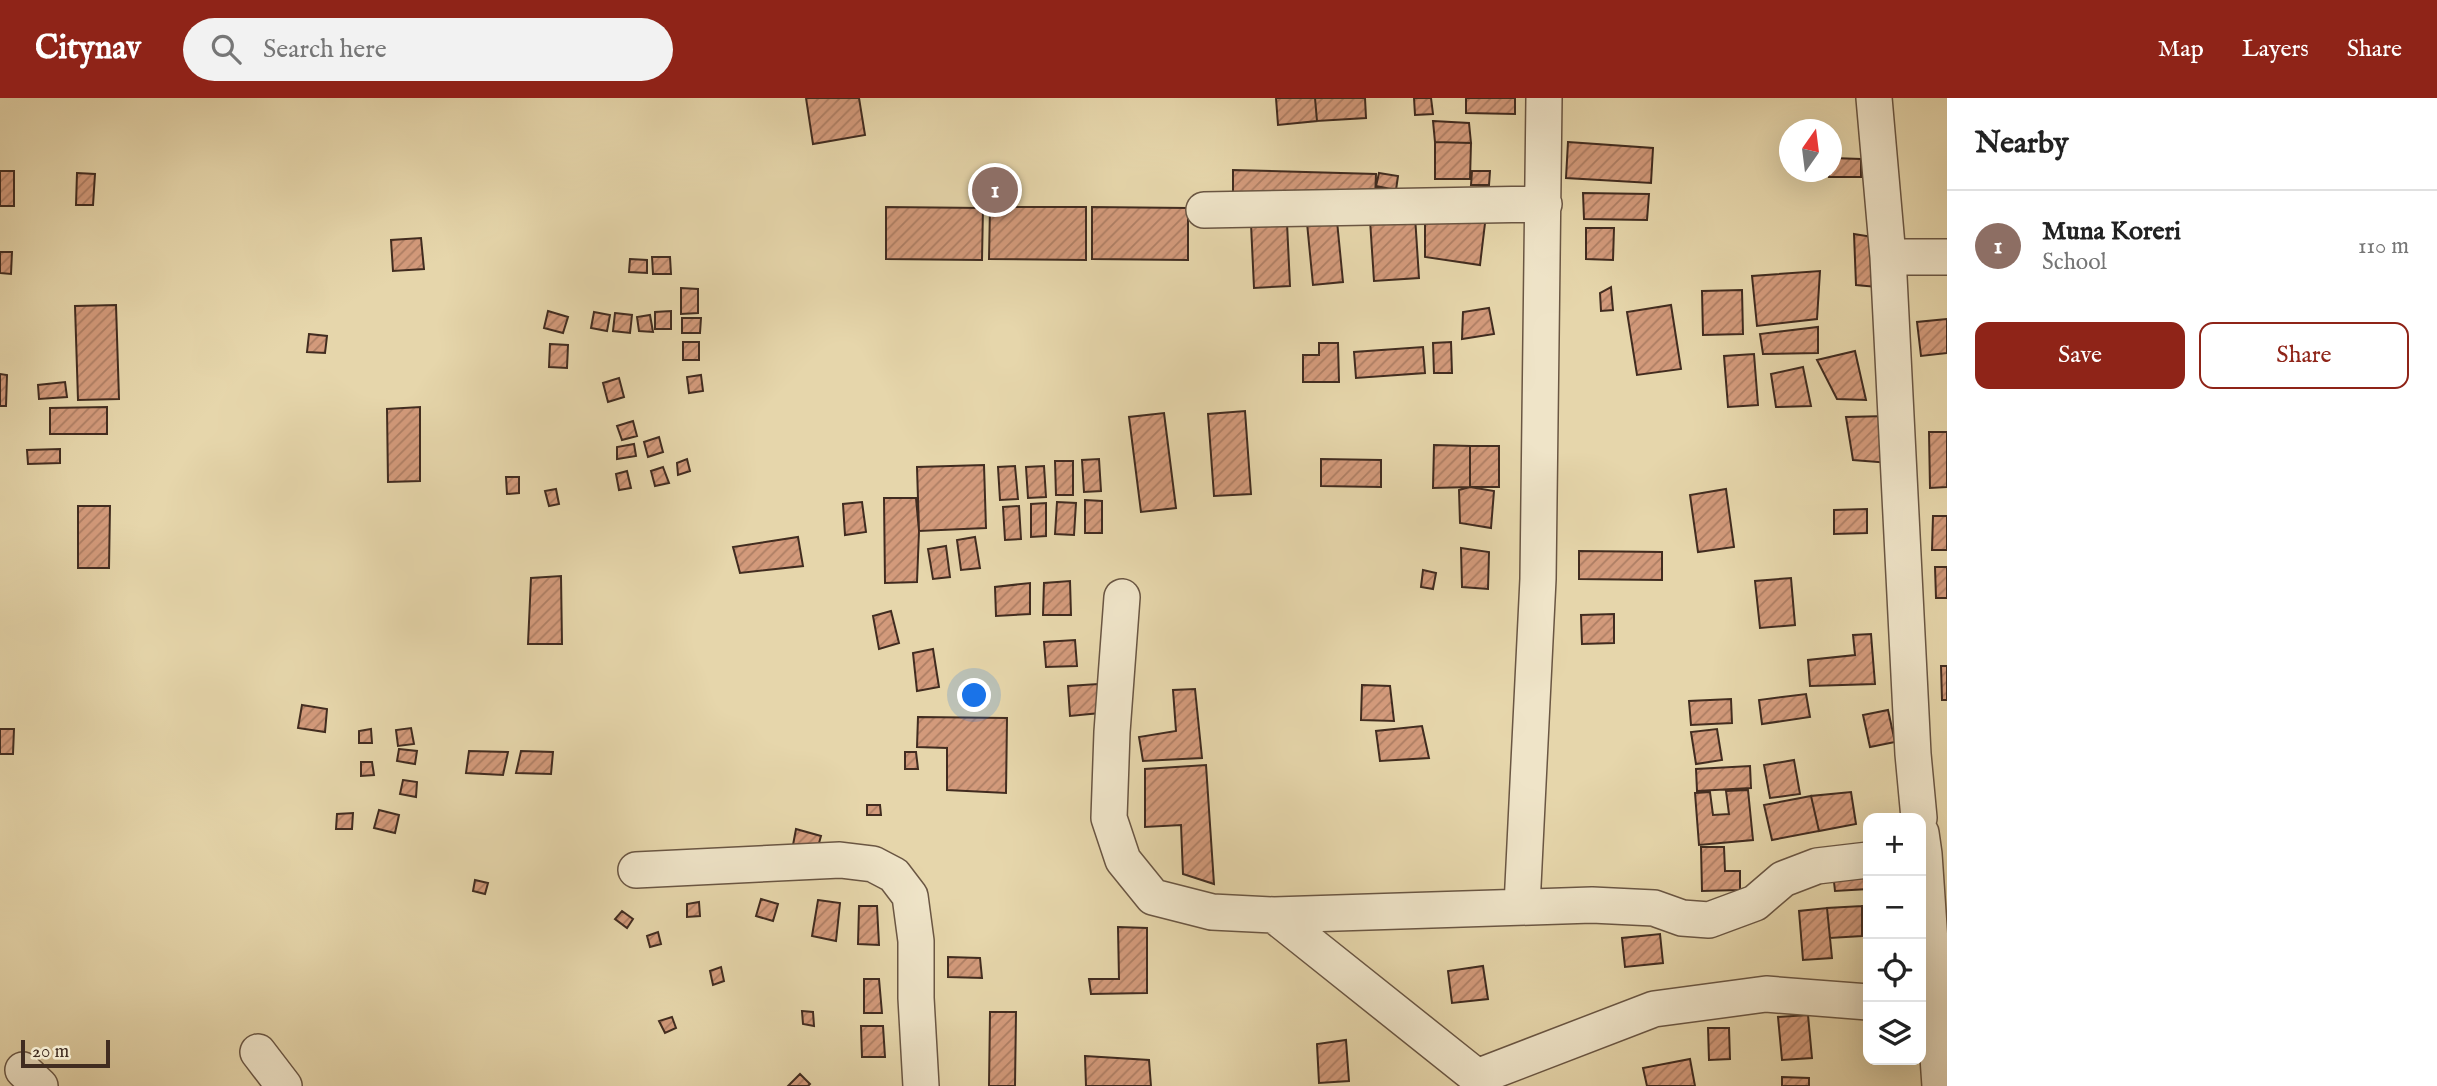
<!DOCTYPE html>
<html lang="en">
<head>
<meta charset="utf-8">
<style>
	body { margin:0; font-family:"IM FELL English",serif; background:#f2f2f2; color:#222 }
	.controls { position:absolute; right:21px; bottom:21px; display:grid; overflow:hidden; border-radius:14px; box-shadow:0 7px 28px #0002 }
	.controls button { width:63px; height:63px; display:grid; place-items:center; padding:0; border:0; border-bottom:2px solid #e0e0e0; background:#fff; color:#222; font:35px sans-serif }
	.compass { position:absolute; left:1779px; top:21px; width:63px; height:63px; border-radius:50%; background:#fff; box-shadow:0 7px 28px #0002; rotate:14deg }
	.scale { position:absolute; left:21px; bottom:18px; width:89px; box-sizing:border-box; padding-left:7px; border:4px solid #412c20; border-top:0; font-size:19px; line-height:24px; white-space:nowrap; color:#412c20; -webkit-text-stroke:5px #efe4c8; paint-order:stroke }
	.you { position:absolute; left:975px; top:598px; width:24px; height:24px; margin:-18px; border:5px solid #fff; border-radius:50%; background:#1a73e8; box-shadow:0 0 0 10px #1a73e833 }
	.badge { display:grid; place-items:center; width:46px; height:46px; border-radius:50%; background:#8f2418; color:#fff; font-size:23px; font-weight:700 }
	.pin { position:absolute; translate:-50% -50%; border:4px solid #fff; box-shadow:0 2px 7px #0006 }
	.list { margin:0; padding:0; list-style:none }
	h2 { display:flex; justify-content:space-between; align-items:center; height:91px; margin:0; padding:0 28px; font-size:30px }
	h2 small { font-size:23px; font-weight:400; color:#767676 }
	.list li { display:grid; grid-template-columns:46px 1fr auto; gap:21px; align-items:center; box-sizing:border-box; height:112px; padding:0 28px; border-top:2px solid #e0e0e0 }
	.list b { display:block; font-size:26px; white-space:nowrap }
	.list p { margin:0; font-size:23px; white-space:nowrap; color:#767676 }
	.list em { font-size:23px; font-style:normal; color:#767676 }
	.actions { display:flex; gap:14px; padding:21px 28px }
	.actions a { flex:1; padding:16px 0; border:2px solid #8f2418; border-radius:14px; text-align:center; font-size:24px; color:#8f2418 }
	.actions .main { background:#8f2418; color:#fff }
	.icon { flex:none; width:38px; height:38px; fill:none; stroke:currentColor; stroke-width:2; stroke-linecap:round; stroke-linejoin:round }
	.map { position:relative; flex:none; width:1947px; height:988px; overflow:hidden }
	header { display:flex; align-items:center; gap:42px; box-sizing:border-box; height:98px; padding:0 35px; background:#8f2418; color:#fff }
	header strong { font-size:33px }
	nav { display:flex; gap:38px; margin-inline-start:auto; font-size:24px }
	.search { width:490px; height:63px; background:#f2f2f2; display:flex; align-items:center; gap:18px; box-sizing:border-box; padding:0 24px; border-radius:38px; color:#767676; font-size:26px }
	main { display:flex }
	aside { flex:1; background:#fff }
	.map>svg:first-child { display:block }
	.building { fill:url(#building-hatch); stroke:#412c20; stroke-width:2 }
	.lines { fill:none; stroke-linecap:round; stroke-linejoin:round }
	.street-casing { stroke:#6a5643; stroke-width:38 }
	.street { stroke:#efe4c8; stroke-width:35 }
</style>
</head>
<body>
<header>
<strong>Citynav</strong>
<div class="search"><svg class="icon" aria-label="search" viewBox="0 0 24 24"><circle cx="10" cy="10" r="6"/><path d="M15 15l6 6"/></svg>Search here</div>
<nav><a>Map</a><a>Layers</a><a>Share</a></nav>
</header>
<main>
<div class="map">
<svg width="1947" height="988" viewBox="0 0 1947 988">
	<defs>
		<pattern id="building-hatch" width="6" height="6" patternUnits="userSpaceOnUse" patternTransform="scale(1.75)"><rect width="6" height="6" fill="#d39a7b"/><path d="M-1 1l2-2M0 6l6-6M5 7l2-2" fill="none" stroke="#ad7e64"/></pattern>
	</defs>
	<rect width="100%" height="100%" fill="#e6d6ab"/>
	<filter id="stains"><feTurbulence type="fractalNoise" baseFrequency=".00286" numOctaves="4"/><feColorMatrix values="0 0 0 0 .2 0 0 0 0 .09 0 0 0 0 .02 0 0 0 .5 -.17"/></filter>
	<radialGradient id="worn" r=".72"><stop offset=".6" stop-color="#630" stop-opacity="0"/><stop offset="1" stop-color="#630" stop-opacity=".3"/></radialGradient>
	<path class="building" d="M806 0H859L865 37 813 46Z
		M1276 0H1315L1317 23 1278 27Z
		M1315 0H1365L1366 20 1317 23Z
		M1414 0H1431L1433 16 1415 17Z
		M1466 0H1515V16L1466 15Z
		M1433 23 1469 25 1471 45 1435 44Z
		M1435 44 1471 45 1470 81H1435Z
		M1568 44 1653 50 1651 85 1566 80Z
		M1832 60 1861 61V79H1829V74H1832Z
		M1233 72 1376 76 1375 101 1233 97Z
		M0 73H14V108H0Z
		M1472 73H1490L1489 87H1471Z
		M77 75 95 76 93 107H76Z
		M1379 75 1398 78 1396 92 1376 88Z
		M1583 95 1649 96 1647 122 1584 121Z
		M886 109 983 110 982 162 886 161Z
		M990 109H1086V162L989 161Z
		M1092 109 1188 110V162L1092 161Z
		M1425 110 1486 117 1480 167 1425 159Z
		M1415 118 1419 180 1374 183 1370 122Z
		M1337 123 1343 184 1313 187 1307 125Z
		M1287 125 1290 188 1254 190 1251 126Z
		M1586 130H1614L1613 162 1586 161Z
		M1854 136 1879 140 1877 189 1856 187Z
		M421 140 424 171 393 173 391 142Z
		M0 154H12L11 176 0 175Z
		M652 159H670L671 176H653Z
		M630 161 647 162V175L629 174Z
		M1820 173 1817 221 1757 228 1752 178Z
		M1611 189 1613 212 1601 213 1600 195Z
		M681 190 698 191V215L681 216Z
		M1742 192 1743 236 1703 237 1702 193Z
		M116 207 119 301 78 302 75 208Z
		M1671 207 1681 271 1637 277 1627 214Z
		M1489 210 1494 236 1462 241 1463 214Z
		M548 213 568 219 563 235 544 230Z
		M671 213V231H655V214Z
		M594 214 610 217 607 233 591 230Z
		M615 215 632 217 630 235 613 233Z
		M650 217 653 234 639 233 637 219Z
		M682 220H701L700 235H682Z
		M1947 221V255L1921 258 1917 224Z
		M1818 229V255L1763 256 1760 236Z
		M309 236 327 238 325 255 307 254Z
		M683 244H699V262H683Z
		M1451 244 1452 275H1434L1433 245Z
		M1319 245H1338L1339 284H1303V257H1319Z
		M550 246 568 247 567 270 549 269Z
		M1423 249 1425 275 1356 280 1354 254Z
		M1855 253 1866 302 1837 301 1817 262Z
		M1754 256 1758 307 1728 309 1724 258Z
		M1803 269 1811 308 1776 309 1771 276Z
		M0 276 7 277 6 308H0Z
		M701 277 703 293 689 295 687 279Z
		M619 280 624 299 608 304 603 285Z
		M65 284 67 299 39 301 38 287Z
		M107 309V336H50V310Z
		M420 309V383L388 384 387 311Z
		M1245 313 1251 396 1214 398 1208 316Z
		M1164 315 1176 410 1141 414 1129 319Z
		M1886 318 1890 365 1853 362 1846 319Z
		M633 323 637 338 622 342 617 328Z
		M1929 334H1947V389L1930 390Z
		M659 339 663 354 648 359 644 344Z
		M634 346 636 358 617 361V349Z
		M1434 347 1470 348V389L1433 390Z
		M1470 348H1499V389H1470Z
		M60 351V365L28 366 27 352Z
		M687 361 690 373 678 377 677 365Z
		M1099 361 1101 393 1084 394 1082 362Z
		M1321 361 1381 362V389L1321 388Z
		M1055 363H1073V397H1056Z
		M984 367 986 430 919 433 917 369Z
		M1015 368 1018 401 1000 402 998 369Z
		M1044 368 1046 399 1028 400 1026 369Z
		M663 369 669 385 655 388 651 373Z
		M627 373 631 390 619 392 616 376Z
		M506 379H519V395L507 396Z
		M1470 389 1494 393 1491 430 1460 425 1459 392Z
		M556 391 559 406 549 408 545 393Z
		M1726 391 1734 449 1698 454 1690 397Z
		M884 400H916L919 433 917 484 885 485Z
		M1085 402 1102 403V435H1085Z
		M862 404 866 434 845 437 843 406Z
		M1057 404 1076 405 1074 437 1055 436Z
		M1046 405V438L1031 439V406Z
		M78 408H110L109 470H78Z
		M1019 408 1021 441 1005 442 1003 409Z
		M1867 411V435L1834 436V412Z
		M1933 418H1947V452H1932Z
		M798 439 803 468 740 475 733 449Z
		M975 439 980 470 961 472 957 442Z
		M946 448 950 479 933 481 928 451Z
		M1461 450 1489 454 1488 491 1462 489Z
		M1579 453 1662 454V482L1579 481Z
		M1935 469H1947V500H1936Z
		M1423 472 1436 475 1433 491 1421 489Z
		M561 478 562 546H528L531 480Z
		M1791 480 1795 527 1760 530 1755 483Z
		M1070 483 1071 517H1043L1044 485Z
		M1030 485V516L996 518 995 489Z
		M891 513 899 545 879 551 873 518Z
		M1614 516V545L1582 546 1581 517Z
		M1871 536 1875 586 1810 588 1808 562 1855 557 1853 537Z
		M1075 542 1077 568 1046 569 1044 544Z
		M933 551 939 589 917 593 913 555Z
		M1941 568H1947V602H1942Z
		M1098 586 1100 615 1070 618 1068 588Z
		M1362 587 1390 588 1394 623 1361 622Z
		M1195 591 1202 660 1143 663 1139 639 1176 633 1173 592Z
		M1806 596 1810 619 1762 626 1759 602Z
		M1731 601 1732 625 1691 627 1689 603Z
		M302 607 327 611 325 634 298 630Z
		M1888 612 1895 644 1870 649 1863 617Z
		M918 619 1007 620 1006 695 947 692V650L917 649Z
		M1422 628 1429 660 1380 663 1376 633Z
		M411 630 414 646 398 648 396 632Z
		M0 631H14L13 656H0Z
		M371 631 372 645H359V633Z
		M1717 631 1722 662 1696 666 1691 634Z
		M399 651 417 653 415 666 397 663Z
		M469 653 508 654 503 677 466 675Z
		M521 653 553 654 551 676 516 675Z
		M905 654H916L918 671H905Z
		M1794 662 1800 696 1770 700 1764 667Z
		M361 664H372L374 677 361 678Z
		M1206 667 1214 786 1183 776 1181 727 1145 729V671Z
		M1750 668 1751 690 1697 693 1696 671Z
		M403 682 417 684 416 699 400 696Z
		M1748 692 1753 742 1699 747 1695 695 1710 694 1713 717 1729 716 1726 693Z
		M1851 694 1856 726 1819 733 1811 698Z
		M1811 698 1819 733 1772 742 1764 707Z
		M867 707H880L881 717H867Z
		M379 712 399 717 395 735 374 730Z
		M353 715 352 731H336L337 716Z
		M796 731 821 738 817 752 793 747Z
		M1701 749H1724L1725 773H1740V792L1702 793Z
		M1868 773V791L1835 793 1833 775Z
		M475 782 488 785 485 796 473 793Z
		M761 801 778 806 773 823 756 818Z
		M818 802 840 805 836 843 812 838Z
		M699 804 700 818 687 819V806Z
		M859 808H877L879 847 858 846Z
		M1862 808H1868V838H1862Z
		M1862 808V838L1830 840 1827 810Z
		M1827 810 1832 860 1803 862 1799 813Z
		M622 813 633 821 627 830 615 821Z
		M1118 829 1147 830V895L1091 896 1089 881H1119Z
		M658 834 661 846 650 849 647 838Z
		M1660 836 1663 865 1625 869 1622 840Z
		M948 859 980 860 982 880 948 879Z
		M1483 868 1488 901 1452 905 1448 873Z
		M721 869 724 883 713 887 710 873Z
		M864 881H879L882 915H864Z
		M802 913 813 914 814 928 803 926Z
		M990 914H1016L1015 988H989Z
		M1808 917 1812 960 1782 962 1778 919Z
		M672 919 676 930 665 935 659 923Z
		M861 928H883L885 959H862Z
		M1708 930H1729L1730 961 1709 962Z
		M1346 942 1349 983 1319 985 1317 946Z
		M1085 958 1149 962 1151 988H1086Z
		M1690 961 1695 988H1647L1643 970Z
		M800 976 810 986 808 988H788Z
		M1782 979 1809 980V988H1782Z"/>
	<g class="lines">
		<defs>
			<path id="street" d="M1874 0 1888 159 1913 656 1919 720
				M1204 112 1544 106
				M1888 159H1947
				M1122 499 1112 634 1109 720 1123 762 1153 799 1212 814 1274 817 1592 807 1654 810 1682 820 1709 822 1755 805 1783 781 1817 768 1868 762
				M1921 735 1924 756 1940 988
				M636 772 840 762 873 766 894 777 910 798 916 843V900L921 988
				M1522 808 1538 481 1544 0
				M1274 817 1477 979 1478 988
				M258 954 284 988
				M23 972 40 988
				M1477 979 1654 911 1766 896 1868 904"/>
		</defs>
		<use href="#street" class="street-casing"/>
		<use href="#street" class="street"/>
	</g>
	<rect width="100%" height="100%" filter="url(#stains)"/>
	<rect width="100%" height="100%" fill="url(#worn)"/>
</svg>
<div class="controls">
<button>+</button>
<button>−</button>
<button><svg class="icon" aria-label="locate" viewBox="0 0 24 24"><circle cx="12" cy="12" r="6"/><path d="M12 2v4M12 18v4M2 12h4M18 12h4"/></svg></button>
<button><svg class="icon" aria-label="layers" viewBox="0 0 24 24"><path d="M12 4l9 5-9 5-9-5zM3 14l9 5 9-5"/></svg></button>
</div>
<svg class="compass" viewBox="-18 -18 36 36"><path d="M0-13l5 13h-10z" fill="#e53935"/><path d="M0 13l5-13h-10z" fill="#767676"/></svg>
<div class="scale">20 m</div>
<div class="you"></div>
<div class="pin badge" style="left:995px;top:92px;background:#8d6e63">1</div>
</div>
<aside>
<h2>Nearby<small></small></h2>
<ul class="list">
<li><span class="badge" style="background:#8d6e63">1</span><div><b>Muna Koreri</b><p>School</p></div><em>110 m</em></li>
</ul>
<div class="actions"><a class="main">Save</a><a>Share</a></div>
</aside>
</main>
</body>
</html>
